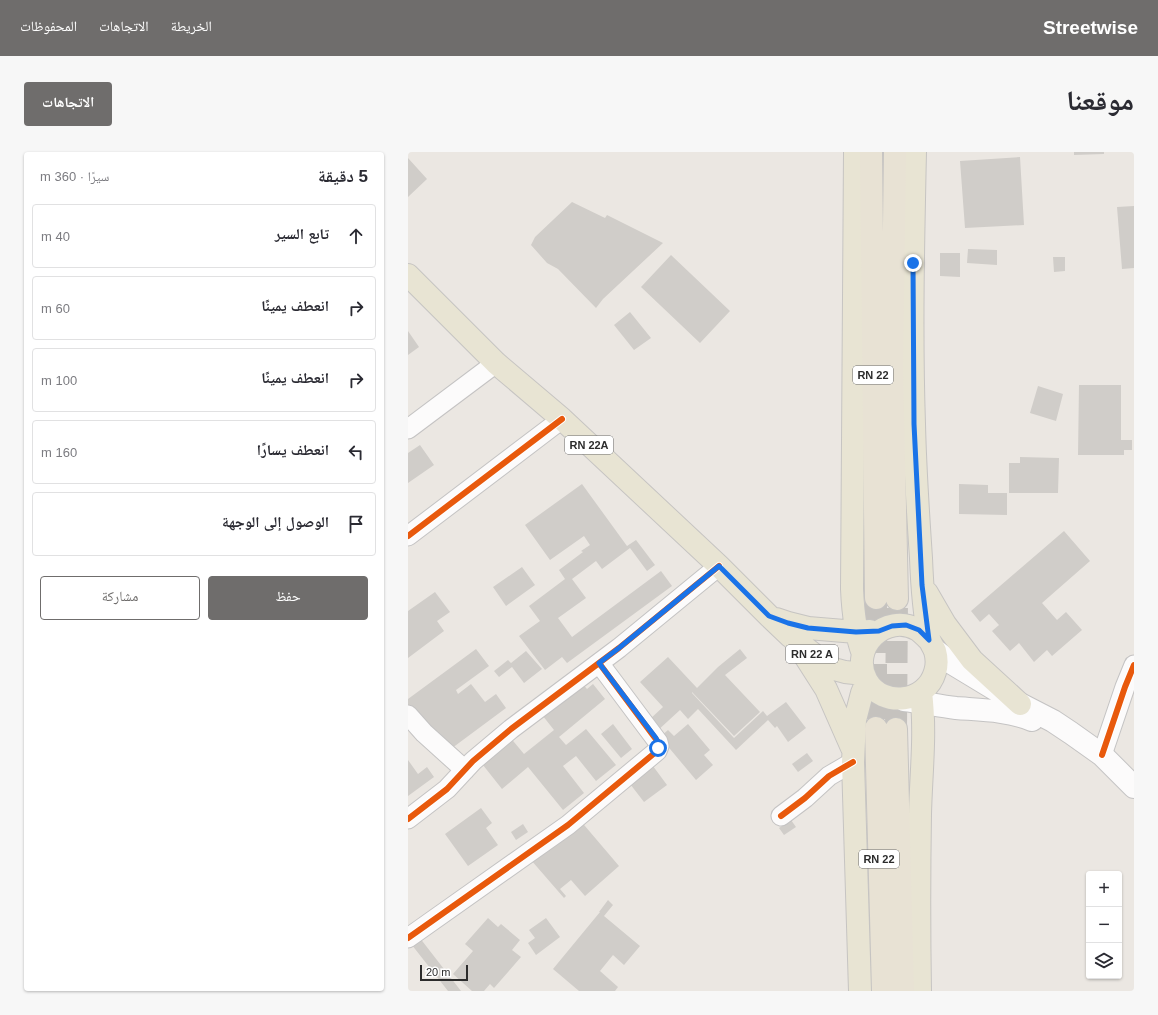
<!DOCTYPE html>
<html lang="ar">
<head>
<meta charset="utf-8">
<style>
	body { margin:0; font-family:Helvetica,"Noto Naskh Arabic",sans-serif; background:#f7f7f7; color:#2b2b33; direction:rtl }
	.controls { position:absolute; right:12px; bottom:12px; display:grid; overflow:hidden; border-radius:4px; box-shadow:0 1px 3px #0004 }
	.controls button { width:36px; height:36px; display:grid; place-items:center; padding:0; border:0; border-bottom:1px solid #e1e1e2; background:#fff; color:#2b2b33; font:20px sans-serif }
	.scale { position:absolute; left:12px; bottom:10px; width:48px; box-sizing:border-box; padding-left:4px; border:2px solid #2c2c2c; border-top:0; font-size:11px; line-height:14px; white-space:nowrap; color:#2c2c2c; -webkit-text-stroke:3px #fff; paint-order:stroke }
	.stop { position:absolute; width:12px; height:12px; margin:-9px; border:3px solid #1a73e8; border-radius:50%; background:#fff }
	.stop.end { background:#1a73e8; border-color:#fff; box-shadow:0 1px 4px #0008 }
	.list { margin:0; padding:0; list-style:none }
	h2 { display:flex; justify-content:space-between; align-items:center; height:52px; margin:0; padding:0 16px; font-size:17px }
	h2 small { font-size:13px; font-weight:400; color:#7c7c81 }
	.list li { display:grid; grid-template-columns:26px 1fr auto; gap:12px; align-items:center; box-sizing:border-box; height:64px; margin:0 8px 8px; padding:0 8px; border:1px solid #e1e1e2; border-radius:4px }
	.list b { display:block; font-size:15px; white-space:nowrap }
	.list em { font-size:13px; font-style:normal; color:#7c7c81 }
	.actions { display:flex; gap:8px; padding:12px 16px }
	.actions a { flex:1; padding:9px 0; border:1px solid #6f6d6c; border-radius:4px; text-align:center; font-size:14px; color:#6f6d6c }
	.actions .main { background:#6f6d6c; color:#fff }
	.icon { flex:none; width:22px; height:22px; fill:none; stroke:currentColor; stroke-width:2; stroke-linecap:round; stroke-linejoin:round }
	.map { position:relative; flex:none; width:726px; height:839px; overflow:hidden; direction:ltr; border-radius:4px }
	header { display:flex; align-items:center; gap:24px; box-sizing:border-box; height:56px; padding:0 20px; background:#6f6d6c; color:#fff }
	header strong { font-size:19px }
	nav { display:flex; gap:22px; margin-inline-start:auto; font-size:14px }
	.intro { display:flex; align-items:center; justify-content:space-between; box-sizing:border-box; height:96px; padding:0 24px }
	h1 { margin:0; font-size:28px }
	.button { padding:10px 18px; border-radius:4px; background:#6f6d6c; color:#fff; font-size:14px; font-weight:700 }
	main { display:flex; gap:24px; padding:0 24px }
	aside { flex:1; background:#fff; border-radius:4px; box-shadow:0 1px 3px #0004 }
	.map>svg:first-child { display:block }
	.building { fill:#d0cdc9 }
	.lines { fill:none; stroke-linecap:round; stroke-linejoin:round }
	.trunk-tunnel { stroke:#c5c2be; stroke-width:22; stroke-dasharray:22 11; stroke-linecap:butt }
	.minor-casing { stroke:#c4c3c3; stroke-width:21 }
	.secondary-casing { stroke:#c4c3c3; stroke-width:24 }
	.primary-casing { stroke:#c6c4c2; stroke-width:24 }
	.trunk-casing { stroke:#c6c4c2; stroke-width:24 }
	.minor { stroke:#fcfbfb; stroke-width:19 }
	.secondary { stroke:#fcfbfb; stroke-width:22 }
	.primary { stroke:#e8e4d3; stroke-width:22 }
	.trunk { stroke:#e8e2d4; stroke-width:22 }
	.cycleway-casing { stroke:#fff; stroke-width:8 }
	.cycleway { stroke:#e8590c; stroke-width:6 }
	.route { stroke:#1a73e8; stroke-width:5 }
	.labels { text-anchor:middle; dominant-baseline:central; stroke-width:3; stroke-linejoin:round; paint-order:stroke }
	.shield { fill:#fff; stroke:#6b6b6b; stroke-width:1 }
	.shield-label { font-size:11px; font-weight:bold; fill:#2c2c2c }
</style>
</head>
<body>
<header>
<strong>Streetwise</strong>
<nav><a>الخريطة</a><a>الاتجاهات</a><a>المحفوظات</a></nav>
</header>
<div class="intro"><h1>موقعنا</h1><a class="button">الاتجاهات</a></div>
<main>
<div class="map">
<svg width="726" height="839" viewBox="0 0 726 839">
	<rect width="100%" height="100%" fill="#ebe7e2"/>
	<path class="building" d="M666 0H696V2L666 3Z
		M612 5 616 73 557 76 552 9Z
		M0 6 19 27 0 45Z
		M164 50 197 66 199 63 255 91 195 147 188 156 150 117 139 111 123 93 127 85Z
		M726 54V116L714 117 709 55Z
		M560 97 589 98V113L559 111Z
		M532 101H552V125L532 124Z
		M263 103 322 159 292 191 233 135Z
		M645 105H657V119L646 120Z
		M222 160 243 186 226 198 206 173Z
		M0 179 11 195 0 203Z
		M671 233H713V288H724V298H716V303H670Z
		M630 234 655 242 648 269 622 261Z
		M12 293 26 313 0 331V301Z
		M612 305 651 306 650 341H601V311H612Z
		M174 332 219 394 228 388 247 413 239 419 222 396 194 417 188 409 164 427 178 446 150 466 164 485 253 419 264 434 159 511 154 505 137 518 111 484 132 469 121 454 157 427 151 418 175 400 173 399 182 393 176 384 142 408 117 373Z
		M551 332 580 333V341H599V363L551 362Z
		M656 379 682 409 634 451 649 468 658 460 674 478 644 504 639 498 626 510 611 491 602 499 584 479 591 473 581 462 572 470 563 459Z
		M114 415 127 433 98 454 85 435Z
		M27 440 42 460 29 469 36 479 0 506V459Z
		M68 497 81 514 48 538 50 542 63 532 77 550 88 542 98 556 32 605 0 561V547Z
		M332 497 339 506 317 523 352 560 326 584 284 540V541L326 586 355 559 359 564 378 550 398 576 380 590 369 574 367 576 360 568 328 598 290 557 280 567 272 558 248 580 241 568 255 555 232 530 260 505 289 536 310 515Z
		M118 499 134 517 116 531 104 515 91 525 86 519 100 508 103 511Z
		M166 522 179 537 185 532 197 547 151 585 158 593 178 577 208 613 188 629 168 604 155 614 176 641 155 658 120 615 94 637 71 608 101 584 116 602 146 578 127 554Z
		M205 572 224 597 213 606 193 582Z
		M280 572 302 598 296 603 305 613 288 628 252 585 260 578 266 584Z
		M399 601 405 609 390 620 384 612Z
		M0 608 10 622 19 615 26 625 0 644Z
		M242 610 259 633 236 650 219 628Z
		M73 656 84 671 78 676 90 693 60 714 37 682Z
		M171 667 211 714 177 744 163 728 152 737 158 744 156 746 123 708Z
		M383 668 388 675 376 683 371 676Z
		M115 672 120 680 108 688 103 680Z
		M200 748 205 753 196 764 232 794 216 813 205 803 192 819 210 835 207 839H171L145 817 192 760H191Z
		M80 766 90 775 93 772 112 788 104 798 113 805 86 836 82 832 76 839H64L45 822 65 799 57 792Z
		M138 766 152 785 128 803 120 791 127 786 121 778Z
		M8 781 53 839H40L0 788Z"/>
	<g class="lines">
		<path class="trunk-tunnel" d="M468 446V576
			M488 577 489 447"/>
		<defs>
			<path id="minor" d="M0 277 88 211
				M0 384 154 267
				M0 563 16 581 57 618
				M694 603 717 535 726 513
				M373 664 397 646 421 624 445 610
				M0 667 39 637 65 609 103 577 211 496 311 414
				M0 786 160 673 249 599 251 594 250 590 191 511"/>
			<path id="secondary" d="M527 498 542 510 585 536 612 552 645 569 663 581 694 603 726 635
				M496 548C513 550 531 554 548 556 574 558 599 558 624 568"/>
			<path id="primary" d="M447 0 444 437C445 460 447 481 455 502
				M507 0C505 91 503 182 506 272 507 317 510 362 513 406 514 433 516 460 521 486 522 491 525 494 527 499 529 506 529 514 527 520 518 551 475 556 459 529 440 496 478 459 510 478 514 481 518 485 521 488
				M0 123 88 211 154 267 311 414 361 464 382 484 417 511 426 517 437 520 456 522
				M519 441 537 472 564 508 612 552
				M368 467 380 471 400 476 448 480 462 479
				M395 501 418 537 444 596
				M452 839 445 610 447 568 454 541 459 529
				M512 839C511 780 511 721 512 662 513 621 518 581 513 540"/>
			<path id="trunk" d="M463 0 468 446
				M487 0 484 218 489 447
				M468 576 475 839
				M488 577 495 839"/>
		</defs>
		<use href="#minor" class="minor-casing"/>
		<use href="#secondary" class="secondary-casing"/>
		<use href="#primary" class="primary-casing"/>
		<use href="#trunk" class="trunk-casing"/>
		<use href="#minor" class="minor"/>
		<use href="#secondary" class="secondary"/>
		<use href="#primary" class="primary"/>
		<use href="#trunk" class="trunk"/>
		<defs>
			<path id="cycleway" d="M0 384 154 267
				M694 603 717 535 726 513
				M373 664 397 646 421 624 445 610
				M0 667 39 637 65 609 103 577 211 496 311 414
				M0 786 160 673 249 599 251 594 250 590 191 511"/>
		</defs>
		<use href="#cycleway" class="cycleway-casing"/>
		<use href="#cycleway" class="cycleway"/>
	</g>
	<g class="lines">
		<path class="route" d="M250 596V590L248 586 191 511 211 496 311 414 361 464 380 471 400 476 448 480 471 479 484 474 498 473 511 478 521 488 514 433 506 272 505 111"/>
	</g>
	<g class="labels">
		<g class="shield">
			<rect x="445" y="214" width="40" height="18" rx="3"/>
			<rect x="157" y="284" width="48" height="18" rx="3"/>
			<rect x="378" y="493" width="52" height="18" rx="3"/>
			<rect x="451" y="698" width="40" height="18" rx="3"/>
		</g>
		<g class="shield-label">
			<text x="465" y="223">RN 22</text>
			<text x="181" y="293">RN 22A</text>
			<text x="404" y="502">RN 22 A</text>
			<text x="471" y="707">RN 22</text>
		</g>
	</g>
</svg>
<div class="controls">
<button>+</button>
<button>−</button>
<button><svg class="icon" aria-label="layers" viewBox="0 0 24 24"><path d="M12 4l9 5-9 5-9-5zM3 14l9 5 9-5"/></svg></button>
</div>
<div class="scale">20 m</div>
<div class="stop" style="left:250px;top:596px"></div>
<div class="stop end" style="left:505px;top:111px"></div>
</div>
<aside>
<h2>5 دقيقة<small>سيرًا · 360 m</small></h2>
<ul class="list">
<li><svg class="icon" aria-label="ahead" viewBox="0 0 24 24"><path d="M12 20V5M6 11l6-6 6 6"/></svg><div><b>تابع السير</b></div><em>40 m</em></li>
<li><svg class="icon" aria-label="right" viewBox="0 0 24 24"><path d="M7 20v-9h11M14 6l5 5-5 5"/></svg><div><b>انعطف يمينًا</b></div><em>60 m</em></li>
<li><svg class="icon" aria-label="right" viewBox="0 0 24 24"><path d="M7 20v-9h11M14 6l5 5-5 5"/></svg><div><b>انعطف يمينًا</b></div><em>100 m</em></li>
<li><svg class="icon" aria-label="left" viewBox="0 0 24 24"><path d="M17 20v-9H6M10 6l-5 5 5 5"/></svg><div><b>انعطف يسارًا</b></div><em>160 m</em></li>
<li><svg class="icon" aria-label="arrive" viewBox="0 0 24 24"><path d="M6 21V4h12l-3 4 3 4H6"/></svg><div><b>الوصول إلى الوجهة</b></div></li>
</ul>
<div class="actions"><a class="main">حفظ</a><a>مشاركة</a></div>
</aside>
</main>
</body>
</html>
